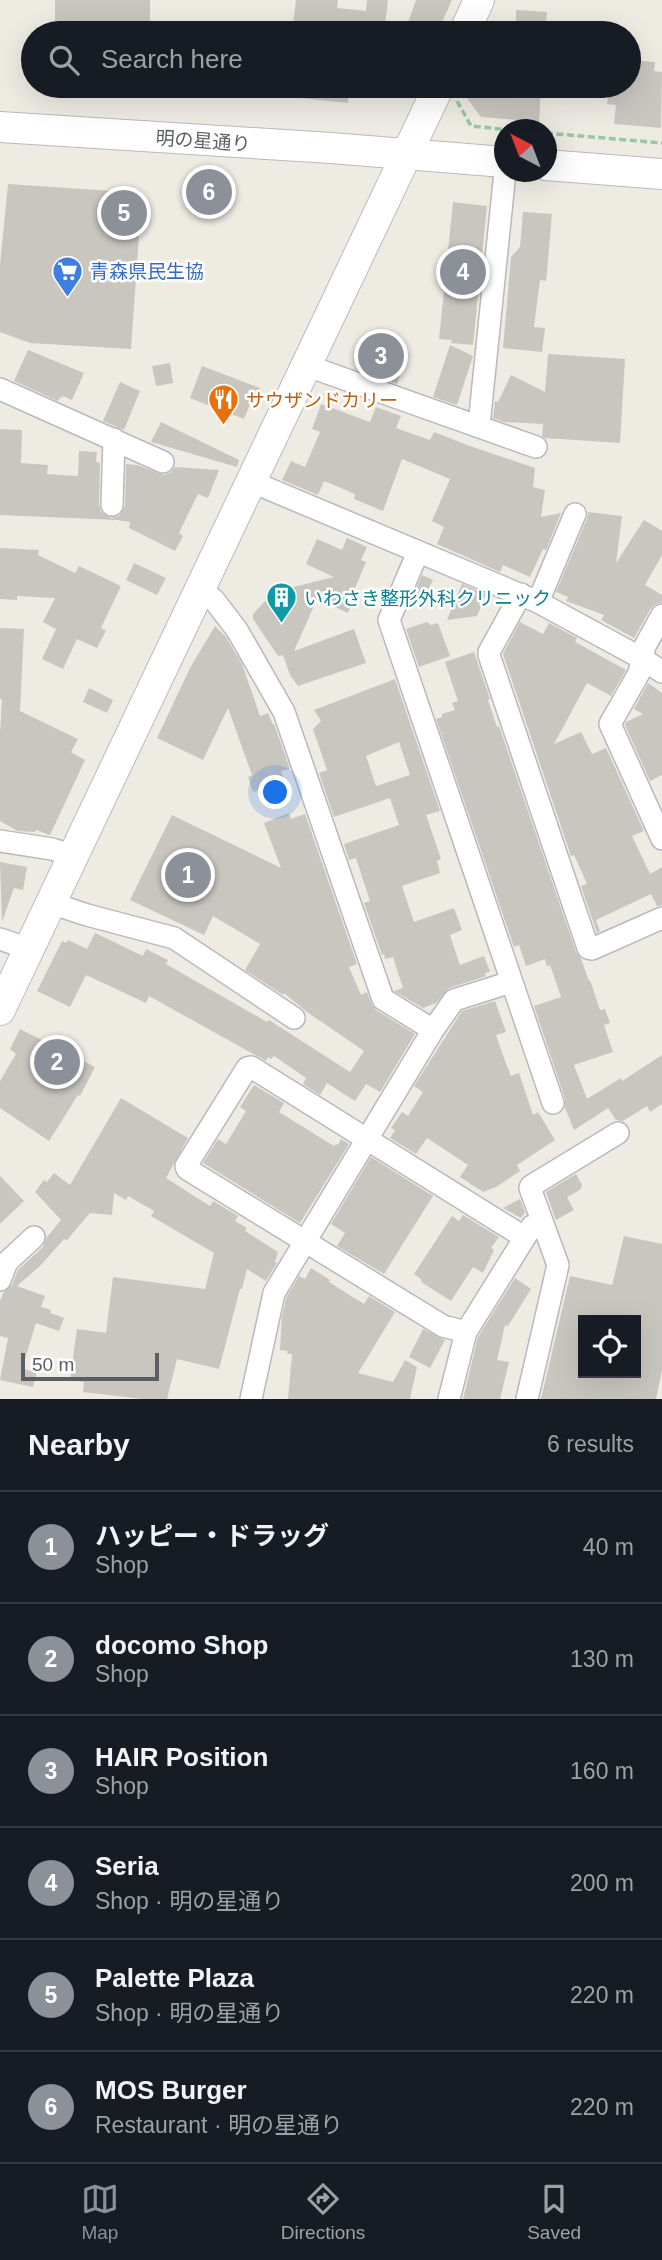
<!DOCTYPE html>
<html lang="en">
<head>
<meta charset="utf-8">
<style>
	body { margin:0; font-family:Helvetica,"Noto Sans JP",sans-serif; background:#20242c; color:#f1f3f6 }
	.controls { position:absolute; right:21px; bottom:21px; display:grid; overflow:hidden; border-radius:0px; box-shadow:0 7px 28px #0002 }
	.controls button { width:63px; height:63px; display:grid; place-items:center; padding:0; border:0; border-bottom:2px solid #363941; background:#171b24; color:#f1f3f6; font:35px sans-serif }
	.compass { position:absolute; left:494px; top:119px; width:63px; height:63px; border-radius:50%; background:#171b24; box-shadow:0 7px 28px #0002; rotate:318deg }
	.scale { position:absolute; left:21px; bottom:18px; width:138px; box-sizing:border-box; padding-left:7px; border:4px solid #5b5f64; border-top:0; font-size:19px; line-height:24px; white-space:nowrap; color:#5b5f64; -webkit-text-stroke:5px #fff; paint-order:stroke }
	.you { position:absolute; left:276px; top:793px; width:24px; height:24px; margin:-18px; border:5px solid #fff; border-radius:50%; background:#1a73e8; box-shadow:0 0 0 10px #1a73e833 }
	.badge { display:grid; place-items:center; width:46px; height:46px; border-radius:50%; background:#8c9099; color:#fff; font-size:23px; font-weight:700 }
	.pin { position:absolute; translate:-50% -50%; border:4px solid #fff; box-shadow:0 2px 7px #0006 }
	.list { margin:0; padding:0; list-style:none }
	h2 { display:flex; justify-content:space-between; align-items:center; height:91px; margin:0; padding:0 28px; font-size:30px }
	h2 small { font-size:23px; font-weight:400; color:#9ea1a6 }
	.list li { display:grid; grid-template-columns:46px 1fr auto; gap:21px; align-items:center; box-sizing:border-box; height:112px; padding:0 28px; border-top:2px solid #363941 }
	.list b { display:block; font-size:26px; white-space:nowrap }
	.list p { margin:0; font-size:23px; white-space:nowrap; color:#9ea1a6 }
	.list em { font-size:23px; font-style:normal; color:#9ea1a6 }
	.icon { flex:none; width:38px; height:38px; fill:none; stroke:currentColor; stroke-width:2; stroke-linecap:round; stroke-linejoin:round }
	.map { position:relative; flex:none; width:662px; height:1399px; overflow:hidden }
	.search { position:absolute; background:#171b24; box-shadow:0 7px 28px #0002; left:21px; right:21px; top:21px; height:77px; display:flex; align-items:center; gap:18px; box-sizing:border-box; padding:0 24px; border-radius:38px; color:#9ea1a6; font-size:26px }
	.sheet { height:763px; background:#171b24 }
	nav { display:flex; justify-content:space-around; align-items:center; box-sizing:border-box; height:98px; border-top:2px solid #363941; background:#171b24; font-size:19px; color:#9ea1a6 }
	nav a { display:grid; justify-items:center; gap:4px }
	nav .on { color:#8c9099 }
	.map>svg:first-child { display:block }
	.building { fill:#c9c6c0; fill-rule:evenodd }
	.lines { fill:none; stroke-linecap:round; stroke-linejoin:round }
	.street-casing { stroke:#b6b9bd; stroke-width:24 }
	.secondary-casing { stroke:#b7babf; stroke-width:32 }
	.path { stroke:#98c7a4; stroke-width:3.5; stroke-dasharray:7 3.5; stroke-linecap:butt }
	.street { stroke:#fff; stroke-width:21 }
	.secondary { stroke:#fff; stroke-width:30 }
	.labels { text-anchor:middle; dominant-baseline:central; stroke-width:5; stroke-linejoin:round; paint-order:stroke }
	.street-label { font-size:19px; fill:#5b5f64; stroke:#fff }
	.shop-label { font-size:19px; fill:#366cbe; stroke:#fff; text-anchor:start }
	.food-label { font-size:19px; fill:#c56008; stroke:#fff; text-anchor:start }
	.culture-label { font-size:19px; fill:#0d838f; stroke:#fff; text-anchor:start }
</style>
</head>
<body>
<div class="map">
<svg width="662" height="1399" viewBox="0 0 662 1399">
	<rect width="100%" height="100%" fill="#eeebe3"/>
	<path class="building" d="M55 0H150V33H55Z
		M296 0H338L337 8 366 11 367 0H388L384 33H292Z
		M416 0H452L437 33H404Z
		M516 10 547 12 545 33H504L516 22Z
		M629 60 655 62 654 71 662 72 661 128 614 124 616 105 607 104 609 86H629Z
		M282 86H350L348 103 282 96Z
		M468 86H541L539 122 481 117 464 94Z
		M185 180 233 183 232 204 184 201Z
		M8 184 142 193 131 349 30 343 0 332V265Z
		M453 202 487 206 473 345 451 343 452 340 439 339Z
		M523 212 552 214 547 272 546 281 540 280 534 327 545 328 542 352 503 348 511 257 520 247Z
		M450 345 473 356 457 405 433 397Z
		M28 350 84 373 72 400 63 396 62 398 60 397 58 401 14 381Z
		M378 350 405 359 397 384 370 374Z
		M548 354 625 359 620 443 545 438 542 436 543 424 504 422 493 418 495 401 498 402 511 375 545 392Z
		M170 363 173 383 156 386 152 366Z
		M202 366 260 388 253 405 250 404 244 419 190 398Z
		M120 382 140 391 124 430 103 421Z
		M321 404 370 422 376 407 401 416 396 428 430 440 434 432 470 446 535 468 533 487 545 490 541 517 561 513 546 550 543 549 530 577 503 565 500 572 437 544 444 527 432 521 450 479 402 459 383 511 354 499 355 494 324 481 318 495 282 480 291 461 305 467 320 432 312 429Z
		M161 422 239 460 237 467 151 442Z
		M0 429 22 430 21 463 48 465 47 474 78 476 79 451 97 452 96 462 100 463 99 505 101 512 111 518 119 516 125 506 126 464 137 465 164 475 170 473 175 467 219 470 208 498 198 494 179 533 183 536 175 551 129 528 130 522 117 520 0 515Z
		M588 512 622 516 616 563 644 520 662 531V555L645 585 662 595V602L656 604 651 608 634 638 601 620 604 615 566 601 568 597 556 592 587 519Z
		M347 538 367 547 361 560 366 562 352 595 355 596 348 613 317 599 294 651 354 629 366 663 298 686 290 675 283 655 278 656 253 619V614L263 603 281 590 334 577 306 564 317 539 342 550Z
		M0 548 39 550 38 555 75 573 79 566 121 586 101 628 106 631 97 648 77 639 63 669 42 659 56 629 43 622 55 598 17 596V600L0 599Z
		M134 563 166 578 157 595 126 580Z
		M422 575 433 580 420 606 411 602Z
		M462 584 486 594 477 616 447 620Z
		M427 622 431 625 438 623 450 656 419 667 406 629Z
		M520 622 543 634 549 623 577 638 575 642 626 670 611 696 587 683 554 744 581 732 592 754 606 748 644 831 632 836 650 874 662 867V905L657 906 651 894 596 920 600 931 597 933 581 886 587 884 574 855 571 856 503 654Z
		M215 626 226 637 242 664 260 716 268 713 273 725 274 724 290 769 281 771 285 781 253 792 248 777 252 775 228 708 203 760 157 738 190 668Z
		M0 628 24 629 20 711 78 739 71 752 85 760 50 835 36 830 35 832 18 831 0 821V733L2 699H0Z
		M474 652 490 699 488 700 497 727 499 726 576 952 581 959 589 981 590 980 600 1010 605 1009 610 1023 604 1025 613 1052 574 1065 587 1099 621 1078 622 1081 662 1055V1104L650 1112 647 1106 623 1121 616 1120 608 1108 574 1130 565 1108V1099L534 1006 561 997 550 965 547 966 545 959 526 966 519 945 514 947 436 719 442 717V714L455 710 452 703 458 701 445 662Z
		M395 679 440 811 426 815 441 859 437 861 440 873 402 886 414 922 454 908 462 930 450 935 460 965 484 956 490 972 485 973 486 976 449 988 436 1003 423 1008 394 991 403 988 393 957 385 959 384 954 382 955 364 903 370 901 356 858 349 860 344 844 399 825 390 798 334 817 319 773 327 770 313 729 321 721 314 710ZM399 742 410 775 376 786 366 756Z
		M648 683 662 693V775L650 781 625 725 626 722 643 714 634 709Z
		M89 688 113 700 107 713 83 702Z
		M289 813 291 819 305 814 357 964 349 967 361 995 367 992 371 1003 376 1010 415 1034 380 1092 366 1084 355 1101 327 1083 320 1095 303 1084 306 1078 274 1056 271 1059 268 1057 266 1061 149 996 146 1003 86 975 70 1007 37 991 62 941 66 943 68 940 87 949 95 933 143 956 146 949 168 960 166 964 267 1022 269 1020 350 1072 364 1051 307 1012 284 993 283 995 245 970 260 944 213 916 204 935 130 900 172 815 281 868 264 823Z
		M0 862 27 867 23 890 14 888 2 922Z
		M495 1001 506 1032 496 1035 505 1061 511 1076 519 1073 533 1115 538 1112 555 1140 517 1165 520 1171 496 1187 483 1192 460 1177 468 1165 427 1138 416 1154 390 1138 395 1130 391 1128 402 1112 408 1116 423 1092 414 1086 462 1011Z
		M20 1029 95 1067 80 1096 78 1095 49 1141 0 1108V1081L16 1054 10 1049Z
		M254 1085 284 1103 279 1112 334 1146 336 1144 338 1145 341 1139 349 1144 300 1223 203 1163 218 1139 226 1144 246 1111 240 1107Z
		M121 1098 188 1138 166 1178 210 1206 213 1201 238 1216 235 1221 247 1228 245 1231 278 1252 275 1262 277 1263 266 1281 247 1269 242 1289H240L219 1369 177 1359 167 1399H142L83 1392 84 1382 70 1380 77 1329 106 1333 113 1277 205 1289 214 1253 151 1216 154 1211 128 1196 126 1200 114 1193 112 1215 90 1213 67 1240 64 1239 40 1266 17 1286 45 1296 41 1307 51 1310 50 1313 64 1318 59 1331 36 1323 22 1369 37 1372 33 1387 0 1380 8 1338 0 1336V1301L3 1293 12 1285 18 1270 43 1247 47 1237 61 1220 35 1192 44 1180 47 1182 54 1173 70 1185Z
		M371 1157 433 1196 384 1274 337 1246 345 1233 331 1224Z
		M576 1174 582 1185 580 1190 567 1197 574 1210 556 1220 546 1192Z
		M0 1176 24 1201 0 1224Z
		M520 1199 525 1212 521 1218 503 1208Z
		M463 1215 499 1237 491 1248 494 1250 483 1273 473 1267 451 1301 421 1282 422 1280 414 1274 452 1216 459 1221Z
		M624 1236 662 1244V1370L656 1399H541L570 1276 612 1285ZM583 1320H636V1373H583Z
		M311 1268 330 1280 329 1282 364 1304 369 1296 395 1312 358 1373 393 1382 405 1360 417 1367 410 1399H288L292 1354H287L288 1351 280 1350 282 1316 286 1298 299 1276 305 1279Z
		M515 1278 531 1289 508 1326 505 1325 497 1360 509 1362 500 1399H463L478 1337Z
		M423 1329 445 1340 430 1368 409 1357Z"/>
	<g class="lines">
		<defs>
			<path id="street" d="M305 365 536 447
				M0 389 163 462
				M479 425 505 172
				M250 481 538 602 643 659 662 672
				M112 505 114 439
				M418 552 389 620 553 1103
				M200 588 214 600 237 630 284 712 383 999 433 1030
				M521 594 489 652V655L588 948 592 949 662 918
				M538 602 575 514
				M662 615 645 646 639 673 610 724 662 839
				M0 841 52 849 73 856
				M51 903 87 915 174 938 294 1018
				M0 939 29 949
				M0 1280 7 1262 34 1237
				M466 1332 443 1326 187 1169 186 1166 247 1068 251 1067 524 1237
				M251 1399 274 1293 433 1030 454 1000 511 982
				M449 1399 466 1332 532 1226
				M527 1399 558 1265 530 1188 531 1186 618 1133"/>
			<path id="secondary" d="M464 33 479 0
				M0 127 331 148 504 162
				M546 165 662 174
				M0 1010 439 86"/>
		</defs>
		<use href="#street" class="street-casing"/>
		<use href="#secondary" class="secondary-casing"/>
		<path class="path" d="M457 101 471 126 510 130
			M546 133 662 143"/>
		<use href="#street" class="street"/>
		<use href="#secondary" class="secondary"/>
	</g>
	<defs>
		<symbol id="supermarket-pin" viewBox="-11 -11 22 30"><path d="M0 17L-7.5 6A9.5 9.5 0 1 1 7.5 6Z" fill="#3f7fe0" stroke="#fff"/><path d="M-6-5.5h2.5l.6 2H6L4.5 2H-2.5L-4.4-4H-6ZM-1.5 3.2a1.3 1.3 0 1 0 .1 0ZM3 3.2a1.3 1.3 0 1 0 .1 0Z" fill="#fff"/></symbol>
		<symbol id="restaurant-pin" viewBox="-11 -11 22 30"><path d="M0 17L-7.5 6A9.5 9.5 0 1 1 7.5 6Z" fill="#e8710a" stroke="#fff"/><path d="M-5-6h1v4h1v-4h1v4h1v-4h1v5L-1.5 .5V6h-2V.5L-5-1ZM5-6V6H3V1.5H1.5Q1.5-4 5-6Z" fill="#fff"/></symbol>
		<symbol id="building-pin" viewBox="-11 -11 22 30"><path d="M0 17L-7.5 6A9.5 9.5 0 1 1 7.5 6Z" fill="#0f9aa8" stroke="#fff"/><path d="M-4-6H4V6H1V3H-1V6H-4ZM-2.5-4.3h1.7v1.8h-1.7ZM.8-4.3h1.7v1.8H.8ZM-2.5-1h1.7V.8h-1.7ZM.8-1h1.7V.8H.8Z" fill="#fff"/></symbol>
	</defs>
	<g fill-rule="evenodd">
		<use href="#supermarket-pin" x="50" y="254" width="35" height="47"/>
		<use href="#restaurant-pin" x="206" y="382" width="35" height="47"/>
		<use href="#building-pin" x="264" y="580" width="35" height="47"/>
	</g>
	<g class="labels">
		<g class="street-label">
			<text transform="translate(203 141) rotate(4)">明の星通り</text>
		</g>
		<g class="shop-label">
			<text x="90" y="271">青森県民生協</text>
		</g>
		<g class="food-label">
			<text x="246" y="400">サウザンドカリー</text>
		</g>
		<g class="culture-label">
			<text x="304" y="598">いわさき整形外科クリニック</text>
		</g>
	</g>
</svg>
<div class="controls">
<button><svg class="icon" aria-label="locate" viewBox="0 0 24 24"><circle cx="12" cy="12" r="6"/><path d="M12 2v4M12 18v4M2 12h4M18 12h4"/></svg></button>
</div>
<svg class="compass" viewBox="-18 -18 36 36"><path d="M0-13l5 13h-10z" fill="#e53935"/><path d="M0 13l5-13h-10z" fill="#9ea1a6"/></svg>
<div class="scale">50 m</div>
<div class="you"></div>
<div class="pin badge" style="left:188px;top:875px">1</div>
<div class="pin badge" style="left:57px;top:1062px">2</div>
<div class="pin badge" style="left:381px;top:356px">3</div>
<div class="pin badge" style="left:463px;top:272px">4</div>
<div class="pin badge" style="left:124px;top:213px">5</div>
<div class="pin badge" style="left:209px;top:192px">6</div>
<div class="search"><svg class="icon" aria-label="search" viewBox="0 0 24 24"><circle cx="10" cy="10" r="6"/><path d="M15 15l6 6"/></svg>Search here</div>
</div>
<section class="sheet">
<h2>Nearby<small>6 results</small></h2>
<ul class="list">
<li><span class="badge">1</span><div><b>ハッピー・ドラッグ</b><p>Shop</p></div><em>40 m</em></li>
<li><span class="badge">2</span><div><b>docomo Shop</b><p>Shop</p></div><em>130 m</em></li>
<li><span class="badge">3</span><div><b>HAIR Position</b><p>Shop</p></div><em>160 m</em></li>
<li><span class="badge">4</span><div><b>Seria</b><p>Shop · 明の星通り</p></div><em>200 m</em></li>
<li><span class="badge">5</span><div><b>Palette Plaza</b><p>Shop · 明の星通り</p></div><em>220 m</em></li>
<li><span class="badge">6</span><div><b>MOS Burger</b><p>Restaurant · 明の星通り</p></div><em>220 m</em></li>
</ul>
</section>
<nav>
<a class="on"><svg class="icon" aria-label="map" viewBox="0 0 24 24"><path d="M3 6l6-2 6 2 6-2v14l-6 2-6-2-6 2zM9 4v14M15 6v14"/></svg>Map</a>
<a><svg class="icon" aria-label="directions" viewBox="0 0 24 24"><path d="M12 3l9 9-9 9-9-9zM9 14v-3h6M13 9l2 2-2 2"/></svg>Directions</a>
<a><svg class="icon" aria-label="saved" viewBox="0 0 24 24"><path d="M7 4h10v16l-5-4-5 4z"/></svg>Saved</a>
</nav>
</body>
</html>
